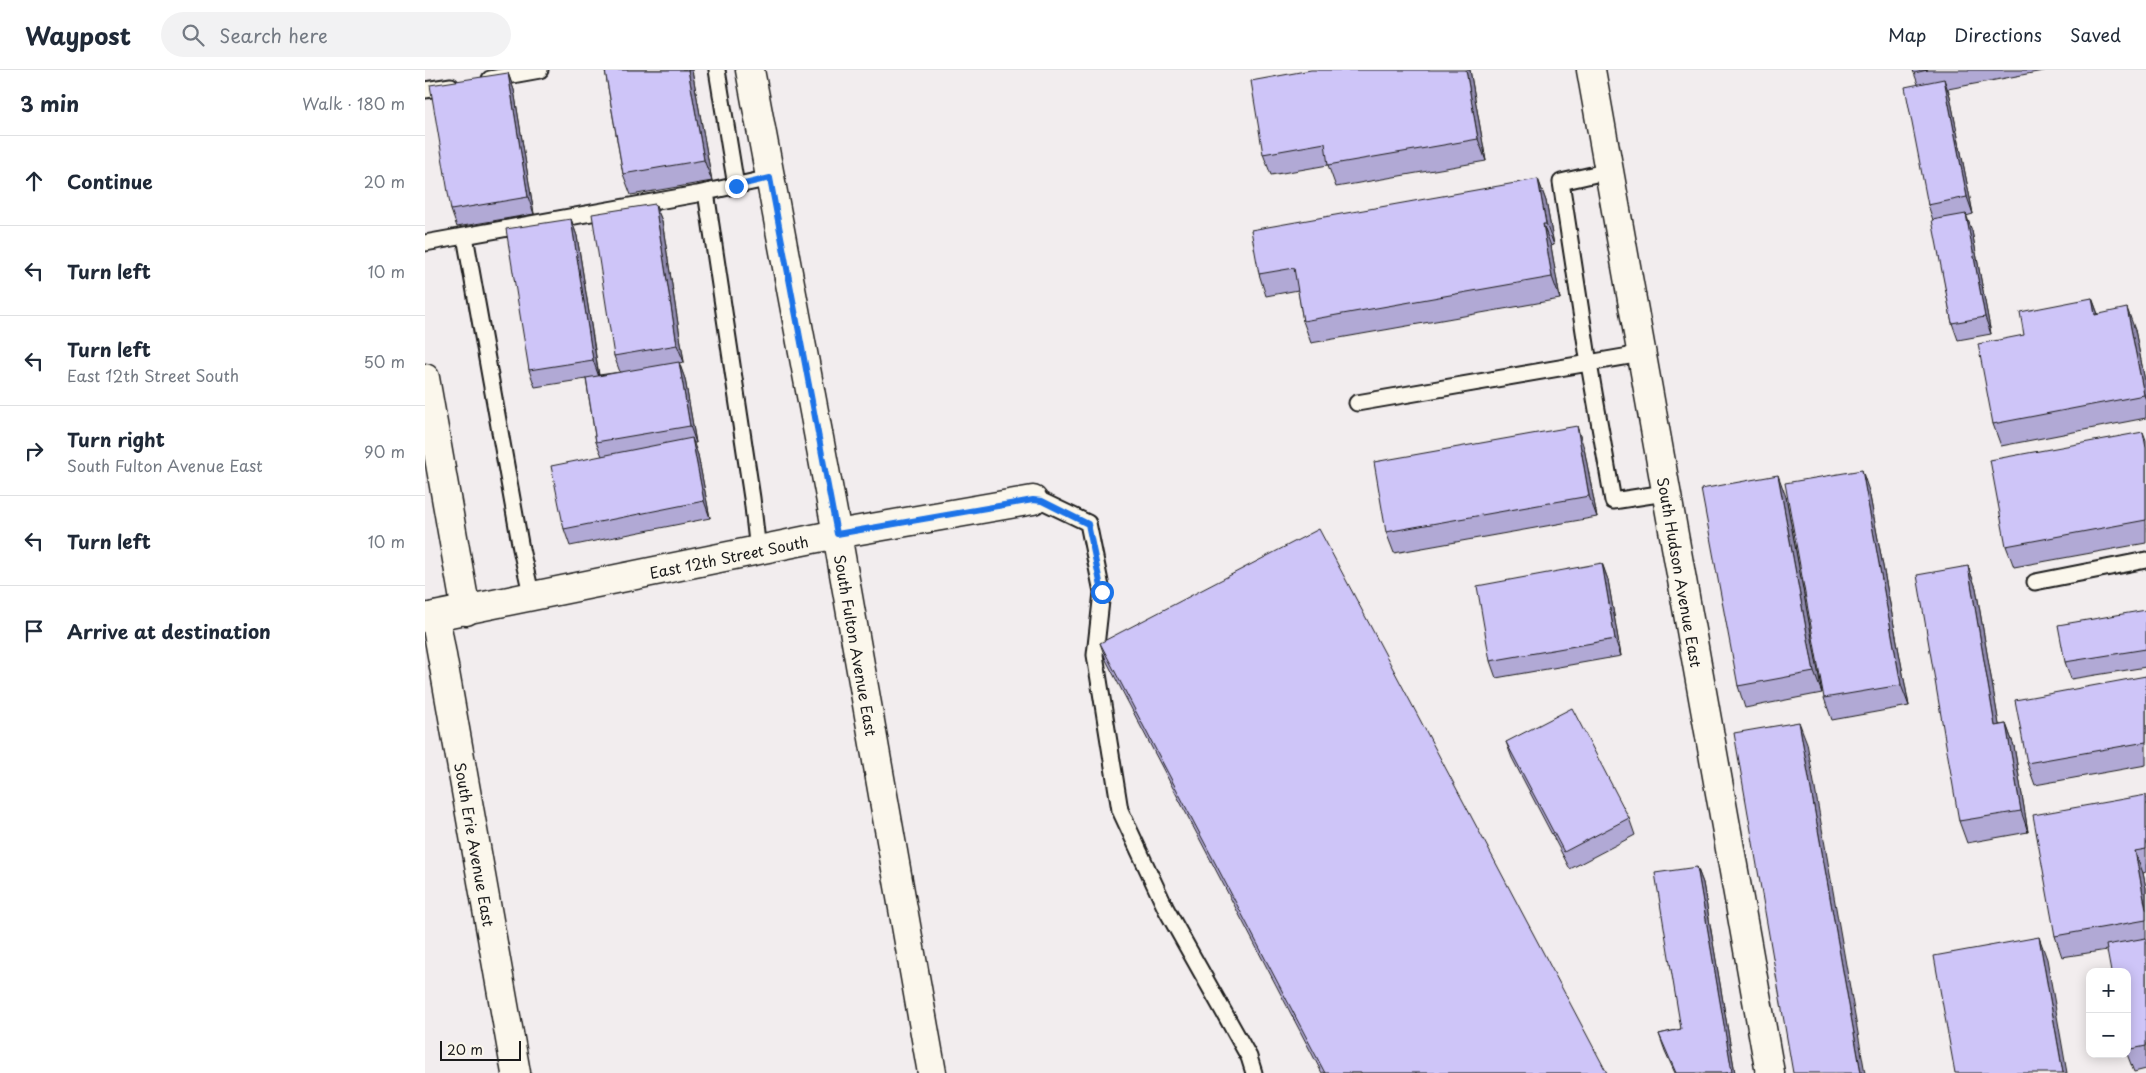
<!DOCTYPE html>
<html lang="en">
<head>
<meta charset="utf-8">
<style>
	body { margin:0; font-family:"Playpen Sans",sans-serif; background:#f2f2f3; color:#1f2937 }
	.controls { position:absolute; right:15px; bottom:15px; display:grid; overflow:hidden; border-radius:10px; box-shadow:0 2px 12px #0003 }
	.controls button { width:45px; height:45px; display:grid; place-items:center; padding:0; border:0; border-bottom:1px solid #e0e1e3; background:#fff; color:#1f2937; font:25px sans-serif }
	.scale { position:absolute; left:15px; bottom:12px; width:81px; box-sizing:border-box; padding-left:5px; border:2px solid #1c1c1c; border-top:0; font-size:14px; line-height:18px; white-space:nowrap; color:#1c1c1c; -webkit-text-stroke:4px #fbf7ec; paint-order:stroke }
	.stop { position:absolute; width:15px; height:15px; margin:-11px; border:4px solid #1a73e8; border-radius:50%; background:#fff }
	.stop.end { background:#1a73e8; border-color:#fff; box-shadow:0 1px 5px #0008 }
	.list { margin:0; padding:0; list-style:none }
	h2 { display:flex; justify-content:space-between; align-items:center; height:65px; margin:0; padding:0 20px; font-size:21px }
	h2 small { font-size:16px; font-weight:400; color:#747a83 }
	.list li { display:grid; grid-template-columns:32px 1fr auto; gap:15px; align-items:center; box-sizing:border-box; height:90px; padding:0 20px; border-top:1px solid #e0e1e3 }
	.list b { display:block; font-size:19px; white-space:nowrap }
	.list p { margin:0; font-size:16px; white-space:nowrap; color:#747a83 }
	.list em { font-size:16px; font-style:normal; color:#747a83 }
	.icon { flex:none; width:28px; height:28px; fill:none; stroke:currentColor; stroke-width:2; stroke-linecap:round; stroke-linejoin:round }
	.map { position:relative; flex:none; width:1721px; height:1003px; overflow:hidden }
	header { display:flex; align-items:center; gap:30px; box-sizing:border-box; height:70px; padding:0 25px; background:#fff; border-bottom:1px solid #e0e1e3 }
	header strong { font-size:24px }
	nav { display:flex; gap:28px; margin-inline-start:auto; font-size:18px }
	.search { width:350px; height:45px; background:#f2f2f3; display:flex; align-items:center; gap:12px; box-sizing:border-box; padding:0 18px; border-radius:28px; color:#747a83; font-size:19px }
	main { display:flex }
	aside { flex:1; background:#fff }
	.map>svg:first-child { display:block }
	.lines { fill:none; stroke-linecap:round; stroke-linejoin:round }
	.lane-casing { stroke:#1c1c1c; stroke-width:19 }
	.street-casing { stroke:#1c1c1c; stroke-width:31 }
	.lane { stroke:#fbf7ec; stroke-width:15 }
	.street { stroke:#fbf7ec; stroke-width:28 }
	.wall { fill:#b1a9d5; stroke:#1c1c1c }
	.shaded-wall { fill:#908aae; stroke:#1c1c1c }
	.building { fill:#cec5f8; stroke:#1c1c1c }
	.route { stroke:#1a73e8; stroke-width:6 }
	.labels { text-anchor:middle; dominant-baseline:central; stroke-width:4; stroke-linejoin:round; paint-order:stroke }
	.street-label { font-size:15px; fill:#1c1c1c; stroke:#fbf7ec }
</style>
</head>
<body>
<header>
<strong>Waypost</strong>
<div class="search"><svg class="icon" aria-label="search" viewBox="0 0 24 24"><circle cx="10" cy="10" r="6"/><path d="M15 15l6 6"/></svg>Search here</div>
<nav><a>Map</a><a>Directions</a><a>Saved</a></nav>
</header>
<main>
<aside>
<h2>3 min<small>Walk · 180 m</small></h2>
<ul class="list">
<li><svg class="icon" aria-label="ahead" viewBox="0 0 24 24"><path d="M12 20V5M6 11l6-6 6 6"/></svg><div><b>Continue</b></div><em>20 m</em></li>
<li><svg class="icon" aria-label="left" viewBox="0 0 24 24"><path d="M17 20v-9H6M10 6l-5 5 5 5"/></svg><div><b>Turn left</b></div><em>10 m</em></li>
<li><svg class="icon" aria-label="left" viewBox="0 0 24 24"><path d="M17 20v-9H6M10 6l-5 5 5 5"/></svg><div><b>Turn left</b><p>East 12th Street South</p></div><em>50 m</em></li>
<li><svg class="icon" aria-label="right" viewBox="0 0 24 24"><path d="M7 20v-9h11M14 6l5 5-5 5"/></svg><div><b>Turn right</b><p>South Fulton Avenue East</p></div><em>90 m</em></li>
<li><svg class="icon" aria-label="left" viewBox="0 0 24 24"><path d="M17 20v-9H6M10 6l-5 5 5 5"/></svg><div><b>Turn left</b></div><em>10 m</em></li>
<li><svg class="icon" aria-label="arrive" viewBox="0 0 24 24"><path d="M6 21V4h12l-3 4 3 4H6"/></svg><div><b>Arrive at destination</b></div></li>
</ul>
</aside>
<div class="map">
<svg width="1721" height="1003" viewBox="0 0 1721 1003">
	<rect width="100%" height="100%" fill="#f2edee"/>
	<filter id="ink" filterUnits="userSpaceOnUse"><feTurbulence type="fractalNoise" baseFrequency=".02" numOctaves="2"/><feDisplacementMap in="SourceGraphic" scale="10" xChannelSelector="R" yChannelSelector="G"/><feConvolveMatrix kernelMatrix="1 2 1 2 8 2 1 2 1" color-interpolation-filters="sRGB"/></filter>
	<g filter="url(#ink)">
		<g class="lines">
			<defs>
				<path id="lane" d="M292 0 311 116
					M65 9 115 0
					M0 20 26 16
					M1184 101 1136 112 1164 294 1188 431 1240 423
					M281 122 327 428 333 481
					M40 166 96 479 107 528
					M0 173 272 124 345 108
					M932 333 1216 284
					M608 430 617 431 663 453 677 522 670 585 695 740 741 839 824 987 829 1003
					M1610 512 1721 490"/>
				<g id="street">
					<path id="s1" d="M325 0 412 464 507 1003"/>
					<path id="s2" d="M1166 0 1345 1003"/>
					<path d="M0 308 41 541"/>
					<path id="s3" d="M10 546 91 1003"/>
					<path id="s4" d="M0 548 412 464 608 430"/>
				</g>
			</defs>
			<use href="#lane" class="lane-casing"/>
			<use href="#street" class="street-casing"/>
			<use href="#lane" class="lane"/>
			<use href="#street" class="street"/>
		</g>
		<path class="wall" d="M180 0H267L287 111 206 125 198 104Z
			M1045 0 1061 91 911 117 903 95 846 105 838 84Z
			M1488 0H1623L1523 19 1525 26 1548 144 1541 146 1547 161 1566 264 1533 270 1527 253 1508 150 1503 135 1493 14Z
			M83 3 89 20 109 144 32 157 26 140Z
			M1113 109 1121 131 1129 175 1126 176 1135 229 886 273 878 251 873 220 841 226 834 204Z
			M230 134 237 151 259 292 254 293 260 309 271 373H268L273 385 285 448 145 476 139 459 177 386 171 372 161 309 110 317 104 300 146 149 152 166 174 305 195 302 189 286Z
			M1667 228 1673 244 1710 260 1721 316V348L1576 376 1568 354 1599 265Z
			M1718 362 1721 370V473L1589 497 1581 476Z
			M1159 378 1172 447 969 483 961 462Z
			M1444 421 1484 636 1407 650 1399 628Z
			M1361 427 1397 623 1320 638 1313 616Z
			M1177 493 1183 510 1196 586 1071 608 1065 591Z
			M1543 496 1551 518 1574 655 1581 654 1589 676 1603 762 1542 773 1534 751Z
			M1721 540V597L1646 609 1640 592Z
			M675 573 1182 1003H897L681 590Z
			M1721 606V695L1610 715 1602 693Z
			M1081 672 1204 748 1210 765 1145 799 1087 688Z
			M1721 725V802L1718 803 1721 818V999L1709 1002 1702 984V902L1682 880 1637 887 1630 866Z
			M1272 797 1278 813 1310 1003H1250L1240 981 1234 964 1256 959Z"/>
		<path class="shaded-wall" d="M263 0H267L287 111 279 90Z
			M1041 0H1045L1061 91 1053 69Z
			M83 3 89 20 109 144 103 127Z
			M1519 9 1525 26 1548 144 1542 127Z
			M1113 109 1121 131 1129 175 1121 154Z
			M230 134 237 151 259 292 252 275Z
			M1541 144 1547 161 1566 264 1560 247Z
			M146 149 152 166 174 307 168 290Z
			M1118 154 1126 176 1135 229 1127 207Z
			M1667 228 1675 250 1670 245Z
			M1702 238 1710 260 1721 316V330L1719 325Z
			M254 292 260 309 271 373 265 356Z
			M1152 356 1159 378 1172 447 1164 426Z
			M267 368 273 385 285 448 279 431Z
			M1437 400 1444 421 1484 636 1476 615Z
			M1353 405 1361 427 1397 623 1389 602Z
			M1177 493 1183 510 1196 586 1190 569Z
			M1543 496 1551 518 1578 678 1570 656Z
			M1374 652 1382 673 1440 1003H1436Z
			M1581 654 1589 676 1603 762 1596 741Z
			M1710 781 1718 803 1721 818V840Z
			M1272 797 1278 813 1310 1003H1307Z
			M1614 867 1622 889 1642 1003H1638Z"/>
		<path class="building" d="M180 0H263L279 90 198 104Z
			M886 0H1041L1053 69 903 95 900 73 838 84 826 11Z
			M1488 0H1503L1489 3Z
			M83 3 103 127 26 140 5 15Z
			M1519 9 1542 127 1503 135 1480 17Z
			M1113 109 1121 154H1118L1127 207 878 251 869 198 834 204 826 160Z
			M230 134 252 275 189 286 167 144Z
			M1541 144 1560 247 1527 253 1507 150Z
			M146 149 168 290 104 300 81 159Z
			M1667 228 1670 245 1702 238 1719 325 1568 354 1553 274 1599 265 1595 242Z
			M254 292 265 356 171 372 161 308Z
			M1152 356 1164 426 961 462 949 392Z
			M1718 362 1721 378V450L1581 476 1565 390Z
			M267 368 279 431 139 459 126 396Z
			M1437 400 1476 615 1399 628 1360 413Z
			M1353 405 1389 602 1313 616 1276 419Z
			M894 459 1182 1003H900L675 573Z
			M1177 493 1190 569 1065 591 1052 516Z
			M1543 496 1570 656 1581 654 1596 741 1534 751 1492 505Z
			M1721 540V579L1640 592 1633 555Z
			M1721 606V672L1602 693 1590 630Z
			M1147 638 1204 748 1139 782 1081 672Z
			M1374 652 1436 1003H1368L1309 663Z
			M1721 725V779L1710 781 1721 840V850L1630 866 1608 745Z
			M1272 797 1307 1002 1300 1003H1251L1234 964 1256 959 1230 803Z
			M1614 867 1638 1003H1530L1509 886Z
			M1721 868V976L1702 980V902H1686L1681 875Z"/>
	</g>
	<g class="lines" filter="url(#ink)">
		<path class="route" d="M311 116 345 108 412 464 608 430 617 431 663 454 677 522"/>
	</g>
	<g class="labels">
		<g class="street-label">
			<text stroke="none"><textPath href="#s4" startOffset="310">East 12th Street South</textPath></text>
			<text stroke="none"><textPath href="#s2" startOffset="510">South Hudson Avenue East</textPath></text>
			<text stroke="none"><textPath href="#s1" startOffset="585">South Fulton Avenue East</textPath></text>
			<text stroke="none"><textPath href="#s3" startOffset="232">South Erie Avenue East</textPath></text>
		</g>
	</g>
</svg>
<div class="controls">
<button>+</button>
<button>−</button>
</div>
<div class="scale">20 m</div>
<div class="stop" style="left:677px;top:522px"></div>
<div class="stop end" style="left:311px;top:116px"></div>
</div>
</main>
</body>
</html>
